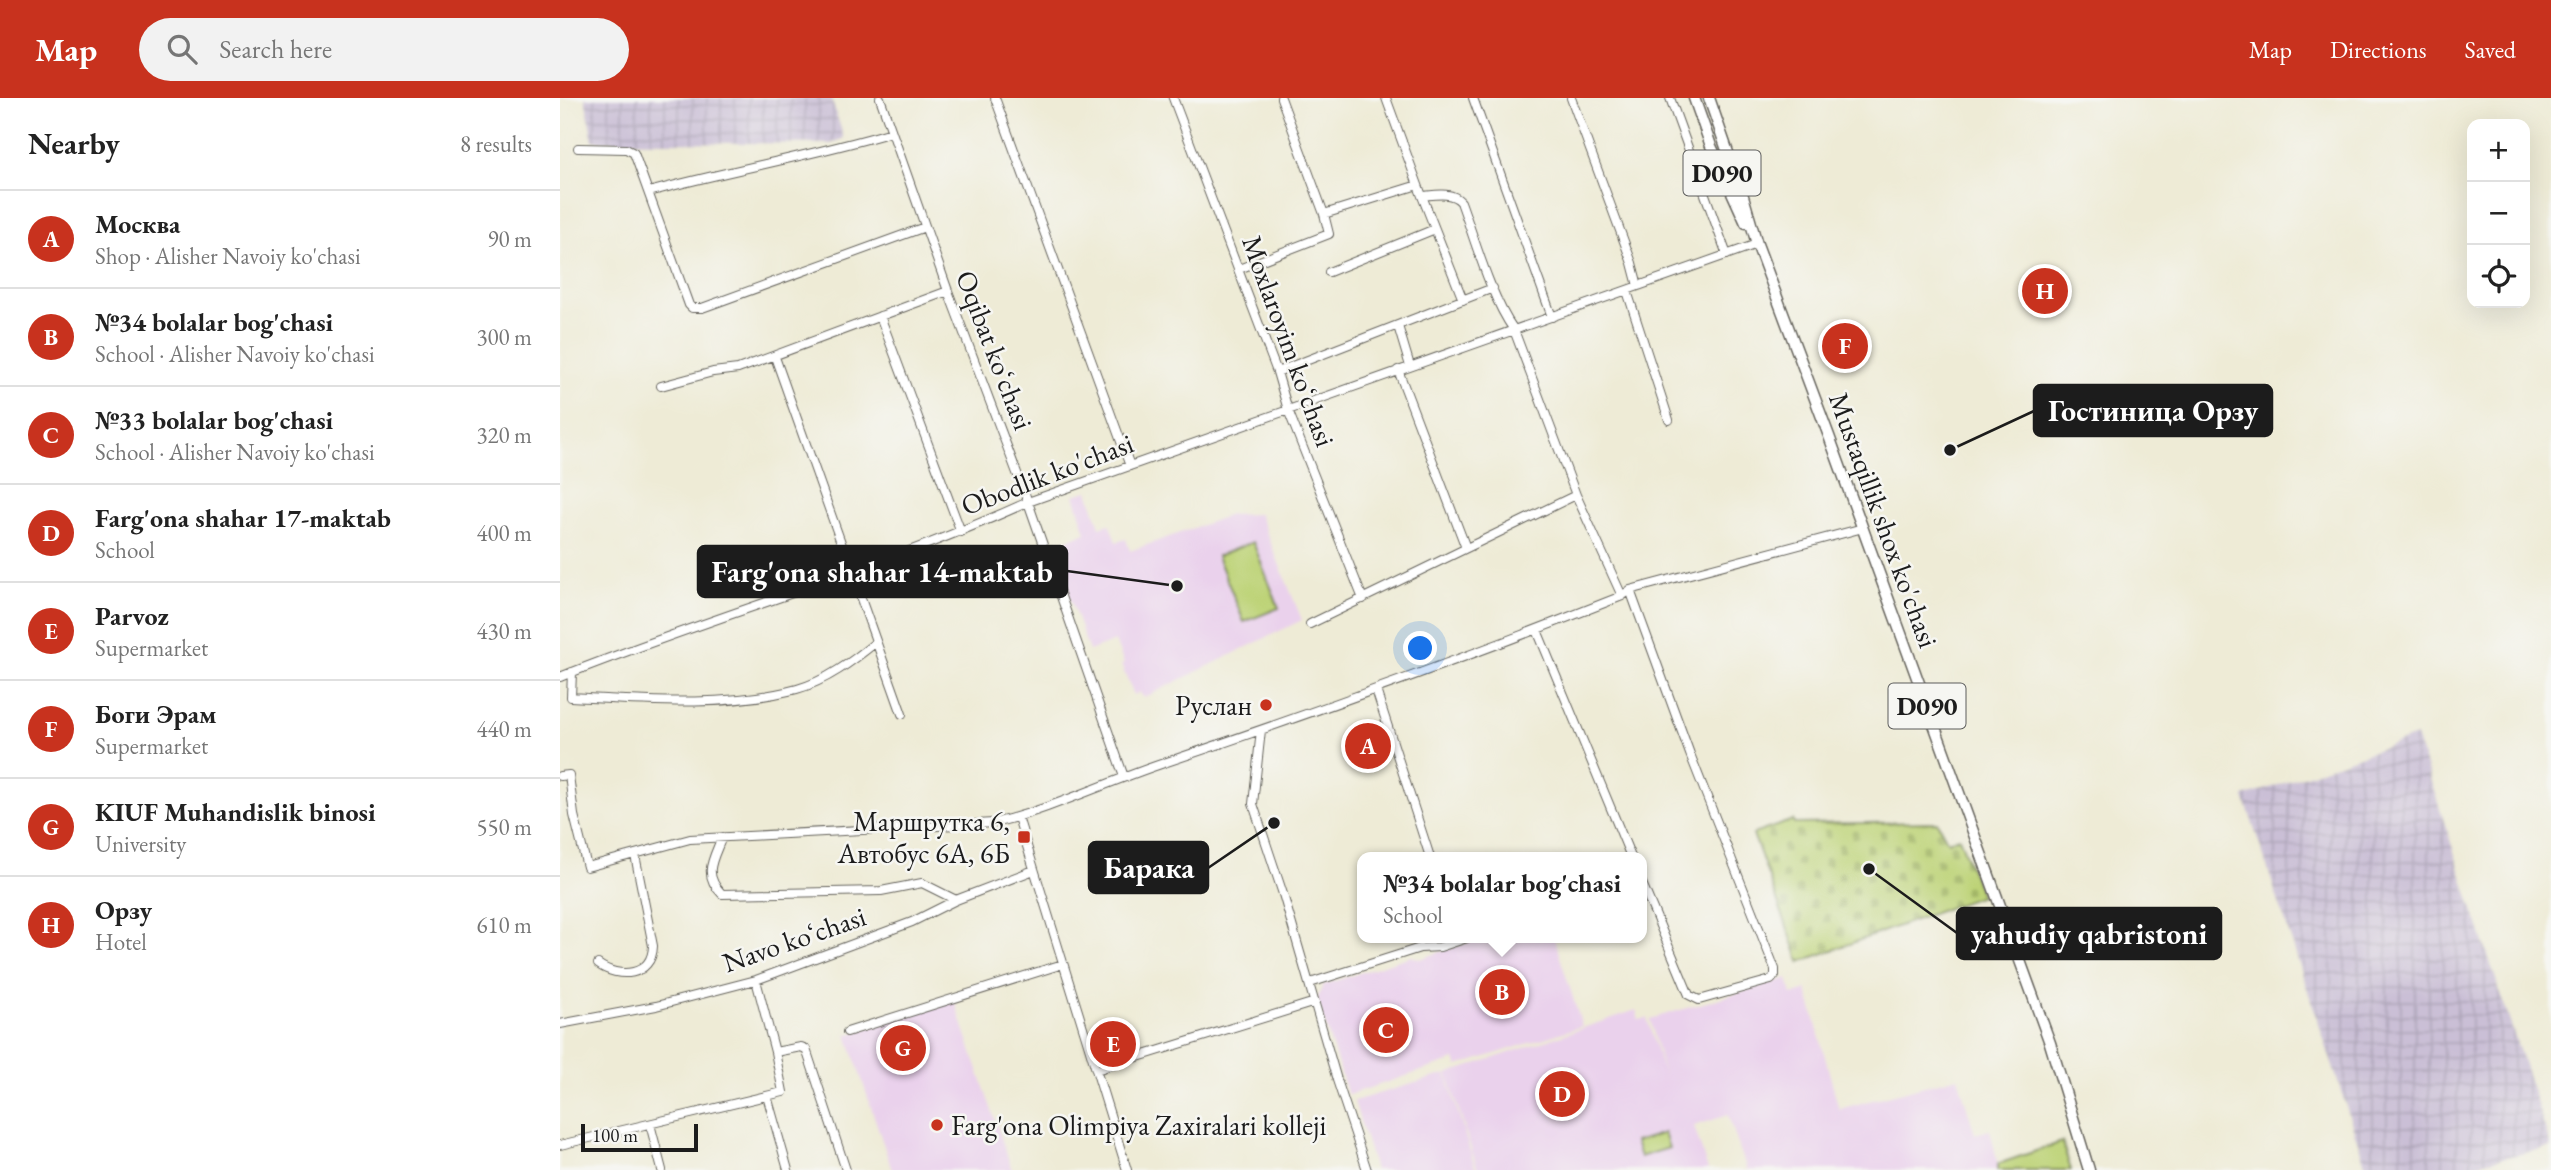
<!DOCTYPE html>
<html lang="en">
<head>
<meta charset="utf-8">
<style>
	body { margin:0; font-family:"EB Garamond",serif; background:#f2f2f2; color:#222 }
	.controls { position:absolute; right:21px; top:21px; display:grid; overflow:hidden; border-radius:14px; box-shadow:0 7px 28px #0002 }
	.controls button { width:63px; height:63px; display:grid; place-items:center; padding:0; border:0; border-bottom:2px solid #e0e0e0; background:#fff; color:#222; font:35px sans-serif }
	.scale { position:absolute; left:21px; bottom:18px; width:117px; box-sizing:border-box; padding-left:7px; border:4px solid #1c1c1c; border-top:0; font-size:19px; line-height:24px; white-space:nowrap; color:#1c1c1c; -webkit-text-stroke:5px #f6f6f2; paint-order:stroke }
	.you { position:absolute; left:861px; top:551px; width:24px; height:24px; margin:-18px; border:5px solid #fff; border-radius:50%; background:#1a73e8; box-shadow:0 0 0 10px #1a73e833 }
	.badge { display:grid; place-items:center; width:46px; height:46px; border-radius:50%; background:#c8321e; color:#fff; font-size:23px; font-weight:700 }
	.pin { position:absolute; translate:-50% -50%; border:4px solid #fff; box-shadow:0 2px 7px #0006 }
	.popup { position:absolute; left:797px; top:754px; width:290px; height:91px; box-sizing:border-box; display:grid; place-content:center; border-radius:14px; background:#fff; filter:drop-shadow(0 2px 5px #0005); font-size:23px; white-space:nowrap; color:#767676 }
	.popup b { font-size:26px; color:#222 }
	.popup::after { content:''; position:absolute; left:50%; top:100%; margin-left:-14px; border:14px solid transparent; border-top-color:#fff }
	.list { margin:0; padding:0; list-style:none }
	h2 { display:flex; justify-content:space-between; align-items:center; height:91px; margin:0; padding:0 28px; font-size:30px }
	h2 small { font-size:23px; font-weight:400; color:#767676 }
	.list li { display:grid; grid-template-columns:46px 1fr auto; gap:21px; align-items:center; box-sizing:border-box; height:98px; padding:0 28px; border-top:2px solid #e0e0e0 }
	.list b { display:block; font-size:26px; white-space:nowrap }
	.list p { margin:0; font-size:23px; white-space:nowrap; color:#767676 }
	.list em { font-size:23px; font-style:normal; color:#767676 }
	.icon { flex:none; width:38px; height:38px; fill:none; stroke:currentColor; stroke-width:2; stroke-linecap:round; stroke-linejoin:round }
	.map { position:relative; flex:none; width:1991px; height:1072px; overflow:hidden }
	header { display:flex; align-items:center; gap:42px; box-sizing:border-box; height:98px; padding:0 35px; background:#c8321e; color:#fff }
	header strong { font-size:33px }
	nav { display:flex; gap:38px; margin-inline-start:auto; font-size:24px }
	.search { width:490px; height:63px; background:#f2f2f2; display:flex; align-items:center; gap:18px; box-sizing:border-box; padding:0 24px; border-radius:38px; color:#767676; font-size:26px }
	main { display:flex }
	aside { flex:1; background:#fff }
	.map>svg:first-child { display:block }
	.built { fill:#ead1ec }
	.industrial { fill:url(#industrial-grid) }
	.green { fill:#bdd377; stroke:#6c784a; stroke-width:2 }
	.cemetery { fill:url(#cemetery-stones); stroke:#6c784a; stroke-width:2 }
	.lines { fill:none; stroke-linecap:round; stroke-linejoin:round }
	.minor-casing { stroke:#66645d; stroke-width:10 }
	.major-casing { stroke:#66645d; stroke-width:13 }
	.minor { stroke:#fff; stroke-width:8 }
	.major { stroke:#fff; stroke-width:10 }
	.poi-dot { fill:#c8321e; stroke:#f6f6f2; stroke-width:2.5 }
	.labels { text-anchor:middle; dominant-baseline:central; stroke-width:5; stroke-linejoin:round; paint-order:stroke }
	.shield { fill:#f6f6f2; stroke:#5d5d5c; stroke-width:2 }
	.shield-label { font-size:26px; font-weight:bold; fill:#1c1c1c }
	.street-label { font-size:28px; fill:#1c1c1c; stroke:#f6f6f2 }
	.poi-label { font-size:28px; fill:#1c1c1c; stroke:#f6f6f2; text-anchor:end }
	.leader { fill:none; stroke:#1c1c1c; stroke-width:2.5 }
	.callout-dot { fill:#1c1c1c; stroke:#f6f6f2; stroke-width:2.5 }
	.callout { fill:#1c1c1c; stroke:#1c1c1c; stroke-width:2.5 }
	.callout-label { font-size:30px; text-anchor:middle; font-weight:bold; fill:#fff }
</style>
</head>
<body>
<header>
<strong>Map</strong>
<div class="search"><svg class="icon" aria-label="search" viewBox="0 0 24 24"><circle cx="10" cy="10" r="6"/><path d="M15 15l6 6"/></svg>Search here</div>
<nav><a>Map</a><a>Directions</a><a>Saved</a></nav>
</header>
<main>
<aside>
<h2>Nearby<small>8 results</small></h2>
<ul class="list">
<li><span class="badge">A</span><div><b>Москва</b><p>Shop · Alisher Navoiy ko'chasi</p></div><em>90 m</em></li>
<li><span class="badge">B</span><div><b>№34 bolalar bog'chasi</b><p>School · Alisher Navoiy ko'chasi</p></div><em>300 m</em></li>
<li><span class="badge">C</span><div><b>№33 bolalar bog'chasi</b><p>School · Alisher Navoiy ko'chasi</p></div><em>320 m</em></li>
<li><span class="badge">D</span><div><b>Farg'ona shahar 17-maktab</b><p>School</p></div><em>400 m</em></li>
<li><span class="badge">E</span><div><b>Parvoz</b><p>Supermarket</p></div><em>430 m</em></li>
<li><span class="badge">F</span><div><b>Боги Эрам</b><p>Supermarket</p></div><em>440 m</em></li>
<li><span class="badge">G</span><div><b>KIUF Muhandislik binosi</b><p>University</p></div><em>550 m</em></li>
<li><span class="badge">H</span><div><b>Орзу</b><p>Hotel</p></div><em>610 m</em></li>
</ul>
</aside>
<div class="map">
<svg width="1991" height="1072" viewBox="0 0 1991 1072">
	<defs>
		<pattern id="industrial-grid" width="8" height="8" patternUnits="userSpaceOnUse" patternTransform="scale(1.75)"><rect width="8" height="8" fill="#cabfd6"/><path d="M0 4h8M4 0v8" fill="none" stroke="#ada4b7"/></pattern>
		<pattern id="cemetery-stones" width="16" height="16" patternUnits="userSpaceOnUse" patternTransform="scale(1.75)"><rect width="16" height="16" fill="#bdd377"/><path d="M2 7V4a2 2 0 0 1 4 0v3zM10 15v-3a2 2 0 0 1 4 0v3z" fill="#a2b566"/></pattern>
	</defs>
	<rect width="100%" height="100%" fill="#f6f6f2"/>
	<filter id="ink" filterUnits="userSpaceOnUse"><feTurbulence type="fractalNoise" baseFrequency=".0143" numOctaves="2"/><feDisplacementMap in="SourceGraphic" scale="14" xChannelSelector="R" yChannelSelector="G"/><feConvolveMatrix kernelMatrix="1 2 1 2 8 2 1 2 1" color-interpolation-filters="sRGB"/></filter>
	<filter id="wash" filterUnits="userSpaceOnUse"><feTurbulence type="fractalNoise" baseFrequency=".00686" numOctaves="4" result="noise"/><feDisplacementMap in="SourceGraphic" scale="28" xChannelSelector="R" yChannelSelector="G"/><feGaussianBlur stdDeviation="1.57" result="paint"/><feColorMatrix in="noise" values="0 0 0 0 0 0 0 0 0 0 0 0 0 0 0 0 0 1.4 0 .05"/><feComposite in="paint" operator="in"/></filter>
	<g filter="url(#wash)">
		<rect width="100%" height="100%" fill="#eeebd6"/>
		<path class="built" d="M528 393 540 429 550 426 556 444 566 441 570 453 670 417 699 416 742 522 583 600 580 594 574 597 561 567 564 566 555 543 529 553 491 447 526 435 514 397Z
			M920 840H994L1022 928 898 968 895 962 788 997 757 902 763 887 851 858 860 861Z
			M1228 880 1232 897 1247 892 1279 1011 1398 979 1415 1036 1430 1032 1438 1066 1502 1044 1511 1072H1187L1168 1017 1134 1028 1148 1072H918L887 976 1076 912 1079 922 1087 920 1105 980 1090 921Z
			M394 901 452 1072H332L287 937Z
			M886 976 916 1072H815L794 1003Z"/>
		<path class="industrial" d="M25 0H271L284 40 271 46 33 43Z
			M1856 638 1991 1049 1889 1072H1807L1684 699Z"/>
		<path class="green" d="M693 444 719 510 684 524 657 458Z
			M1104 1035 1109 1050 1080 1059 1075 1044Z
			M1502 1044 1511 1072H1438V1066Z"/>
		<path class="cemetery" d="M1233 722 1234 726 1377 724 1388 744 1399 739 1421 798 1240 864 1193 736Z"/>
	</g>
	<g filter="url(#ink)">
		<g class="lines">
			<defs>
				<path id="minor" d="M320 0 388 193 468 404 564 679
					M435 0 570 368
					M613 0 717 274 728 312 803 501
					M826 0 862 98C875 97 892 93 901 104 915 142 931 200 954 232L1016 397 1062 498
					M913 0 992 219
					M1011 0 1072 165 1078 188
					M1110 0 1167 157
					M18 50 66 51 74 55 129 207 132 210H142L365 129
					M89 94C169 72 252 58 332 34
					M862 98 903 202
					M764 116 858 87
					M679 171 769 136 764 116 721 0
					M769 174 875 131
					M1067 193 1109 322
					M320 218 401 434
					M838 228 850 268
					M215 259 342 616
					M838 272 906 450
					M717 274 933 190
					M101 288 153 274 178 271 388 193
					M1070 492 1130 656 1215 871V877L1211 882 1139 902 1129 897 1082 785
					M750 526 1016 397
					M977 532 1071 759
					M12 574 11 599C84 603 166 610 237 591 266 583 293 563 316 544
					M0 579C155 517 316 473 468 404L1197 146
					M816 592 870 759
					M701 632 693 706 723 796 777 982 807 1072
					M0 678 9 677 14 717 27 769 130 741 434 725C492 711 547 684 604 665 758 613 911 558 1062 498L1070 492 1303 430
					M458 719 567 1072
					M162 739C153 762 142 776 162 796L321 793 362 785 396 802
					M38 866C58 881 92 879 93 848L75 757
					M196 882 215 954 241 949 246 951 286 1072
					M750 885 860 850 880 849 907 840
					M0 926 96 908 196 882 352 824 396 802 474 772
					M287 934 503 866
					M536 972 755 904
					M207 998 228 1072
					M90 1026 102 1072
					M0 1047 223 994 215 954"/>
				<path id="major" d="M1134 0 1151 48 1186 125
					M1149 0 1183 98 1197 146 1269 338 1490 945 1529 1072"/>
			</defs>
			<use href="#minor" class="minor-casing"/>
			<use href="#major" class="major-casing"/>
			<use href="#minor" class="minor"/>
			<use href="#major" class="major"/>
		</g>
	</g>
	<g class="poi-dot">
		<circle cx="706" cy="607" r="7"/>
		<rect x="457" y="732" width="14" height="14" rx="3.5"/>
		<circle cx="377" cy="1027" r="7"/>
	</g>
	<g class="labels">
		<g class="shield">
			<rect x="1123.5" y="52.5" width="77" height="45" rx="5"/>
			<rect x="1328.5" y="585.5" width="77" height="45" rx="5"/>
		</g>
		<g class="shield-label">
			<text x="1162" y="75">D090</text>
			<text x="1367" y="608">D090</text>
		</g>
		<g class="street-label">
			<text transform="translate(729 243) rotate(70)">Moxlaroyim koʻchasi</text>
			<text transform="translate(435 252) rotate(69)">Oqibat koʻchasi</text>
			<text transform="translate(487 376) rotate(-21)">Obodlik ko'chasi</text>
			<text transform="translate(1324 422) rotate(70)">Mustaqillik shox ko'chasi</text>
			<text transform="translate(234 841) rotate(-19)">Navo koʻchasi</text>
		</g>
		<g class="poi-label">
			<text x="692" y="607">Руслан</text>
			<text x="450" y="723">Маршрутка 6,<tspan x="450" dy="32">Автобус 6А, 6Б</tspan></text>
			<text x="391" y="1027" text-anchor="start">Farg'ona Olimpiya Zaxiralari kolleji</text>
		</g>
	</g>
	<path class="leader" d="M1390 352L1474 313M617 488L507 473M714 725L648 770M1309 771L1397 835"/>
	<g class="callout-dot">
		<circle cx="1390" cy="352" r="7"/>
		<circle cx="617" cy="488" r="7"/>
		<circle cx="714" cy="725" r="7"/>
		<circle cx="1309" cy="771" r="7"/>
	</g>
	<g class="callout">
		<rect x="1474" y="287" width="238" height="51" rx="7"/>
		<rect x="138" y="448" width="369" height="51" rx="7"/>
		<rect x="529" y="744" width="119" height="51" rx="7"/>
		<rect x="1397" y="810" width="264" height="51" rx="7"/>
	</g>
	<g class="callout-label">
		<text x="1593" y="323">Гостиница Орзу</text>
		<text x="322" y="484">Farg'ona shahar 14-maktab</text>
		<text x="589" y="780">Барака</text>
		<text x="1529" y="846">yahudiy qabristoni</text>
	</g>
</svg>
<div class="controls">
<button>+</button>
<button>−</button>
<button><svg class="icon" aria-label="locate" viewBox="0 0 24 24"><circle cx="12" cy="12" r="6"/><path d="M12 2v4M12 18v4M2 12h4M18 12h4"/></svg></button>
</div>
<div class="scale">100 m</div>
<div class="you"></div>
<div class="pin badge" style="left:808px;top:648px">A</div>
<div class="pin badge" style="left:942px;top:894px">B</div>
<div class="popup"><b>№34 bolalar bog'chasi</b>School</div>
<div class="pin badge" style="left:826px;top:932px">C</div>
<div class="pin badge" style="left:1002px;top:996px">D</div>
<div class="pin badge" style="left:553px;top:946px">E</div>
<div class="pin badge" style="left:1285px;top:248px">F</div>
<div class="pin badge" style="left:343px;top:950px">G</div>
<div class="pin badge" style="left:1485px;top:193px">H</div>
</div>
</main>
</body>
</html>
